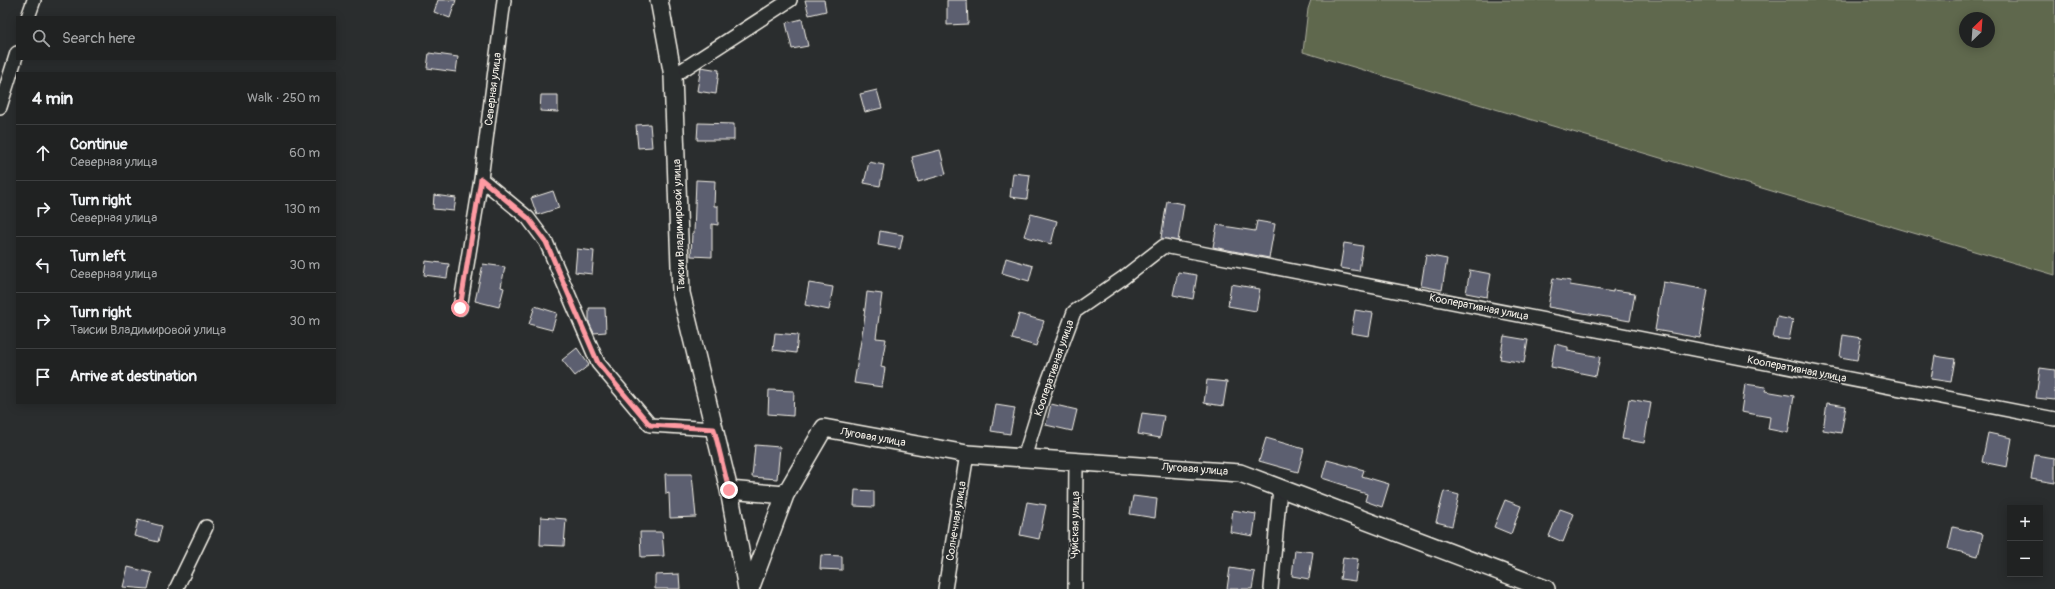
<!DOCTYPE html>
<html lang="en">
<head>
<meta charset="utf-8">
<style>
	body { margin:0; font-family:Pangolin,sans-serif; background:#2d2f2f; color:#f1f3f6 }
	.controls { position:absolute; right:12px; bottom:12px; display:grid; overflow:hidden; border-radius:0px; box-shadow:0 2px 10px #0003 }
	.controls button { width:36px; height:36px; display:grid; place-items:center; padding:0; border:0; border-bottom:1px solid #3d3f40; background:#202222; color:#f1f3f6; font:20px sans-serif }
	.compass { position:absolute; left:1959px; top:12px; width:36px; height:36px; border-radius:50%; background:#202222; box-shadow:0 2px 10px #0003; rotate:25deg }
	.stop { position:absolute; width:12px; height:12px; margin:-9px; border:3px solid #ff9aa2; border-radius:50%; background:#fff }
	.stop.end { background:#ff9aa2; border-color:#fff; box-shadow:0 1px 4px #0008 }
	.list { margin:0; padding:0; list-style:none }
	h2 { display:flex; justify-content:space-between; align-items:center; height:52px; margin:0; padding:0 16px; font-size:17px }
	h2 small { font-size:13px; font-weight:400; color:#a2a4a5 }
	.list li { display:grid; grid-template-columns:26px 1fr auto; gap:12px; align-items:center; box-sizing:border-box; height:56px; padding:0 16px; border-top:1px solid #3d3f40 }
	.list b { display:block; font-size:15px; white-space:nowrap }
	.list p { margin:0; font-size:13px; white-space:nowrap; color:#a2a4a5 }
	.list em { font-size:13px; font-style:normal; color:#a2a4a5 }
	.icon { flex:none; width:22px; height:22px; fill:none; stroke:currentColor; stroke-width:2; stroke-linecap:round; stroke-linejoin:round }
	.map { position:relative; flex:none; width:2055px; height:589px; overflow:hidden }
	.search { position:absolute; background:#202222; box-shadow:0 2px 10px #0003; left:16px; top:16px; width:320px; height:44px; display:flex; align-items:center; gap:10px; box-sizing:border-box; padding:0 14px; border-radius:0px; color:#a2a4a5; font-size:15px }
	.panel { position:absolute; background:#202222; box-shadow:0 2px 10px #0003; left:16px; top:72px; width:320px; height:332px; border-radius:0px }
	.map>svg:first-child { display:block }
	.green { fill:#5f674e; stroke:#aaac9b; fill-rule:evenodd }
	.building { fill:#5c5e70; stroke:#f4f1e8 }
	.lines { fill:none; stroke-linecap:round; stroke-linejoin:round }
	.minor-casing { stroke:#f4f1e8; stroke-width:16 }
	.tertiary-casing { stroke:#f4f1e8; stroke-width:20 }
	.minor { stroke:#2a2d2e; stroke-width:13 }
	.tertiary { stroke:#2a2d2e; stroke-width:17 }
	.route { stroke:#ff9aa2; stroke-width:5 }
	.labels { text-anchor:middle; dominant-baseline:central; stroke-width:3; stroke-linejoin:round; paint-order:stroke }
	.street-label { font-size:11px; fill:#f4f1e8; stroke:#2a2d2e }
</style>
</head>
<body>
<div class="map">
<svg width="2055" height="589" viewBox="0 0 2055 589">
	<rect width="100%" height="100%" fill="#2a2d2e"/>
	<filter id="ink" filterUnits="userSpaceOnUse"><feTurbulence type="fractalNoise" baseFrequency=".025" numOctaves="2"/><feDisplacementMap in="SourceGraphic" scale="8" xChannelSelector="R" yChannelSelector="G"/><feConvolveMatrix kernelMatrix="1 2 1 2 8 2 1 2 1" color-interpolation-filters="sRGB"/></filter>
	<g filter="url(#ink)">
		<path class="green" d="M1311 0H2055V275L1303 52 1308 9ZM1965 18H1989V42H1965Z"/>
		<path class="building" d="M438 0H456L450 18 434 12Z
			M805 0H824L826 11 809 15Z
			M947 0H967L968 24 947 25Z
			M802 19 808 46 792 49 786 23Z
			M429 53 458 57 456 72 427 68Z
			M701 67 719 70 716 94 697 91Z
			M877 90 882 108 865 112 860 94Z
			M541 95H558V112L540 111Z
			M698 123 734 124V140H697Z
			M650 124 652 147 638 148 636 125Z
			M940 150 946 174 918 182 912 157Z
			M869 162 884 165 880 186 864 183Z
			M1013 173 1030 175 1027 199 1010 197Z
			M696 180 715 181 714 206H718V225L712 224V257L691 256 692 233H694Z
			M553 191 559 208 537 215 531 198Z
			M434 195 456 198 454 211 433 209Z
			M1167 201 1184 204 1178 241 1161 238Z
			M1031 214 1057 221 1051 244 1024 236Z
			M1257 221 1275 224 1269 258 1213 247 1217 225 1255 231Z
			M880 231 903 235 900 249 878 245Z
			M1344 243 1363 246 1359 271 1340 268Z
			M577 249 594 251 592 274 575 272Z
			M1426 255 1447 259 1442 290 1421 286Z
			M1006 258 1033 266 1029 281 1002 273Z
			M426 261 449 264 447 278 424 275Z
			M483 264 505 267 501 287 504 288 499 307 475 301Z
			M1470 270 1491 274 1487 297 1466 293Z
			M1178 272 1197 275 1193 299 1173 295Z
			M1553 278 1571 281 1570 285 1613 292V290L1635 293 1630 321 1548 307Z
			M1663 282 1708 290 1700 338 1655 330Z
			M809 283 833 287 829 310 805 305Z
			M1231 284 1260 289 1256 311 1228 306Z
			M867 292 882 294 876 338 886 339 881 367 885 368 882 387 854 383 865 316H864Z
			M535 306 557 313 552 330 529 324Z
			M589 308H605L606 332 594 333 589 323Z
			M1355 310 1373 313 1369 336 1351 333Z
			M1019 314 1044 321 1036 346 1012 339Z
			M1777 317 1793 320 1789 340 1773 338Z
			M775 333 798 335 796 353 773 350Z
			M1843 335 1861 338 1857 360 1840 357Z
			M1504 336 1528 340 1524 363 1500 359Z
			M1555 344 1568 347V351L1600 357 1596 376 1551 367Z
			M577 348 589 365 575 376 562 360Z
			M1935 356 1955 359 1951 382 1931 379Z
			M2040 368 2055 370V400L2036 398Z
			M1207 380 1227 382 1223 406 1204 403Z
			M1745 384 1766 387 1765 391 1794 396 1788 433 1768 429 1770 417 1741 412Z
			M769 390 794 391 793 416 768 414Z
			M1629 399 1651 403 1644 443 1622 439Z
			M1827 403 1846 406 1841 433 1823 430Z
			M1051 404 1077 410 1072 431 1046 425Z
			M996 405 1015 408 1010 434 991 431Z
			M1142 413 1164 416 1160 438 1138 434Z
			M1988 433 2012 438 2007 467 1982 462Z
			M1266 438 1304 449 1298 472 1259 461Z
			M755 445 780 447 777 479 752 477Z
			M2035 455 2055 458V483L2031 479Z
			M1327 460 1364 470 1362 476 1389 484 1382 507 1365 501 1367 494 1347 488V486L1322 478Z
			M665 474H692L696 517 670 518 669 493 666 494Z
			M855 490 874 491V507L854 506Z
			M1444 491 1459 495 1452 526 1436 522Z
			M1133 496 1157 499 1155 518 1130 514Z
			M1505 500 1521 506 1511 534 1494 527Z
			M1027 502 1046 505 1039 539 1020 535Z
			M1560 509 1574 514 1563 542 1549 536Z
			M1233 510 1256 514 1253 536 1230 532Z
			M541 517 566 519 564 546 540 545Z
			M138 520 162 526 158 542 134 536Z
			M1953 527 1983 534 1978 556 1948 549Z
			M640 532H662L664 556 641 557Z
			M1295 550 1313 552 1309 579 1292 576Z
			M821 555 842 556V570L820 569Z
			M1343 557 1358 559 1355 581 1340 579Z
			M128 567 152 573 148 589 123 587Z
			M1230 568 1255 572 1252 589H1227Z
			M679 574 680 589H655V575Z"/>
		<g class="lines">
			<defs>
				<path id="minor" d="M28 17 34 0
					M673 76 790 0
					M0 107 17 53
					M481 179 528 218 546 242 598 363 650 425 715 429
					M460 308 481 179 504 0
					M1024 458 1045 390 1074 312 1123 278 1164 246 2055 419
					M176 589 206 527
					M945 589 967 454
					M1075 589 1076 461
					M1271 589 1280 488"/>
				<path id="tertiary" d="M659 0 673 76 681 293 729 490 747 589
					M729 490 785 495
					M750 589 785 495 824 428 967 454 1240 473 1546 589"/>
			</defs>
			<use href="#minor" class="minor-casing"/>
			<use href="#tertiary" class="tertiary-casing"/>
			<use href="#minor" class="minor"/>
			<use href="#tertiary" class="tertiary"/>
		</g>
	</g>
	<g class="lines" filter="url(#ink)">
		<path class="route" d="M460 308 481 179 528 218 546 242 598 363 650 425 714 429 729 490"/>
	</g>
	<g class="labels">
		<g class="street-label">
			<text transform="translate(493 89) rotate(-83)">Северная улица</text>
			<text transform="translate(679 225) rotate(-92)">Таисии Владимировой улица</text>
			<text transform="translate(1479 307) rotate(11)">Кооперативная улица</text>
			<text transform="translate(1054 368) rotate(-71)">Кооперативная улица</text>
			<text transform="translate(1797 369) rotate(11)">Кооперативная улица</text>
			<text transform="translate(873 437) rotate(10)">Луговая улица</text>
			<text transform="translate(1195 469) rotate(4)">Луговая улица</text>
			<text transform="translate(956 521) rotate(-81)">Солнечная улица</text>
			<text transform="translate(1075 525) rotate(-89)">Чуйская улица</text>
		</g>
	</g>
</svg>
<div class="controls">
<button>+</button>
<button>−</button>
</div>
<svg class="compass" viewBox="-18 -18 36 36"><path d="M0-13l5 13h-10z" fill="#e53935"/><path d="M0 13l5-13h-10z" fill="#a2a4a5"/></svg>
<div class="stop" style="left:460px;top:308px"></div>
<div class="stop end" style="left:729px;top:490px"></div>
<div class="search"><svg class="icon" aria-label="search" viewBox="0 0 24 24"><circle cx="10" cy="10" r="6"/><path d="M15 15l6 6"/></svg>Search here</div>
<section class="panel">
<h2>4 min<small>Walk · 250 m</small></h2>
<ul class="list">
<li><svg class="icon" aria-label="ahead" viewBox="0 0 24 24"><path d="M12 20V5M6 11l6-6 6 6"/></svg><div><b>Continue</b><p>Северная улица</p></div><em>60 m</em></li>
<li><svg class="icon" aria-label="right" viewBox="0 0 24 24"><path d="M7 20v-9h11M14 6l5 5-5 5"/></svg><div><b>Turn right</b><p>Северная улица</p></div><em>130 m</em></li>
<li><svg class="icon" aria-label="left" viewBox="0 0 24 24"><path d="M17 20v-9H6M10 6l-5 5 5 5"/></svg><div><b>Turn left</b><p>Северная улица</p></div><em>30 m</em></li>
<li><svg class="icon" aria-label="right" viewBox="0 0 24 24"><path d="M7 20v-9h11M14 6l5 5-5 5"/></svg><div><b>Turn right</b><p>Таисии Владимировой улица</p></div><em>30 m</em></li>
<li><svg class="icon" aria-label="arrive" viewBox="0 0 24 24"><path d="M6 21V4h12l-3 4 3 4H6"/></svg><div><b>Arrive at destination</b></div></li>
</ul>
</section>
</div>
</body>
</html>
